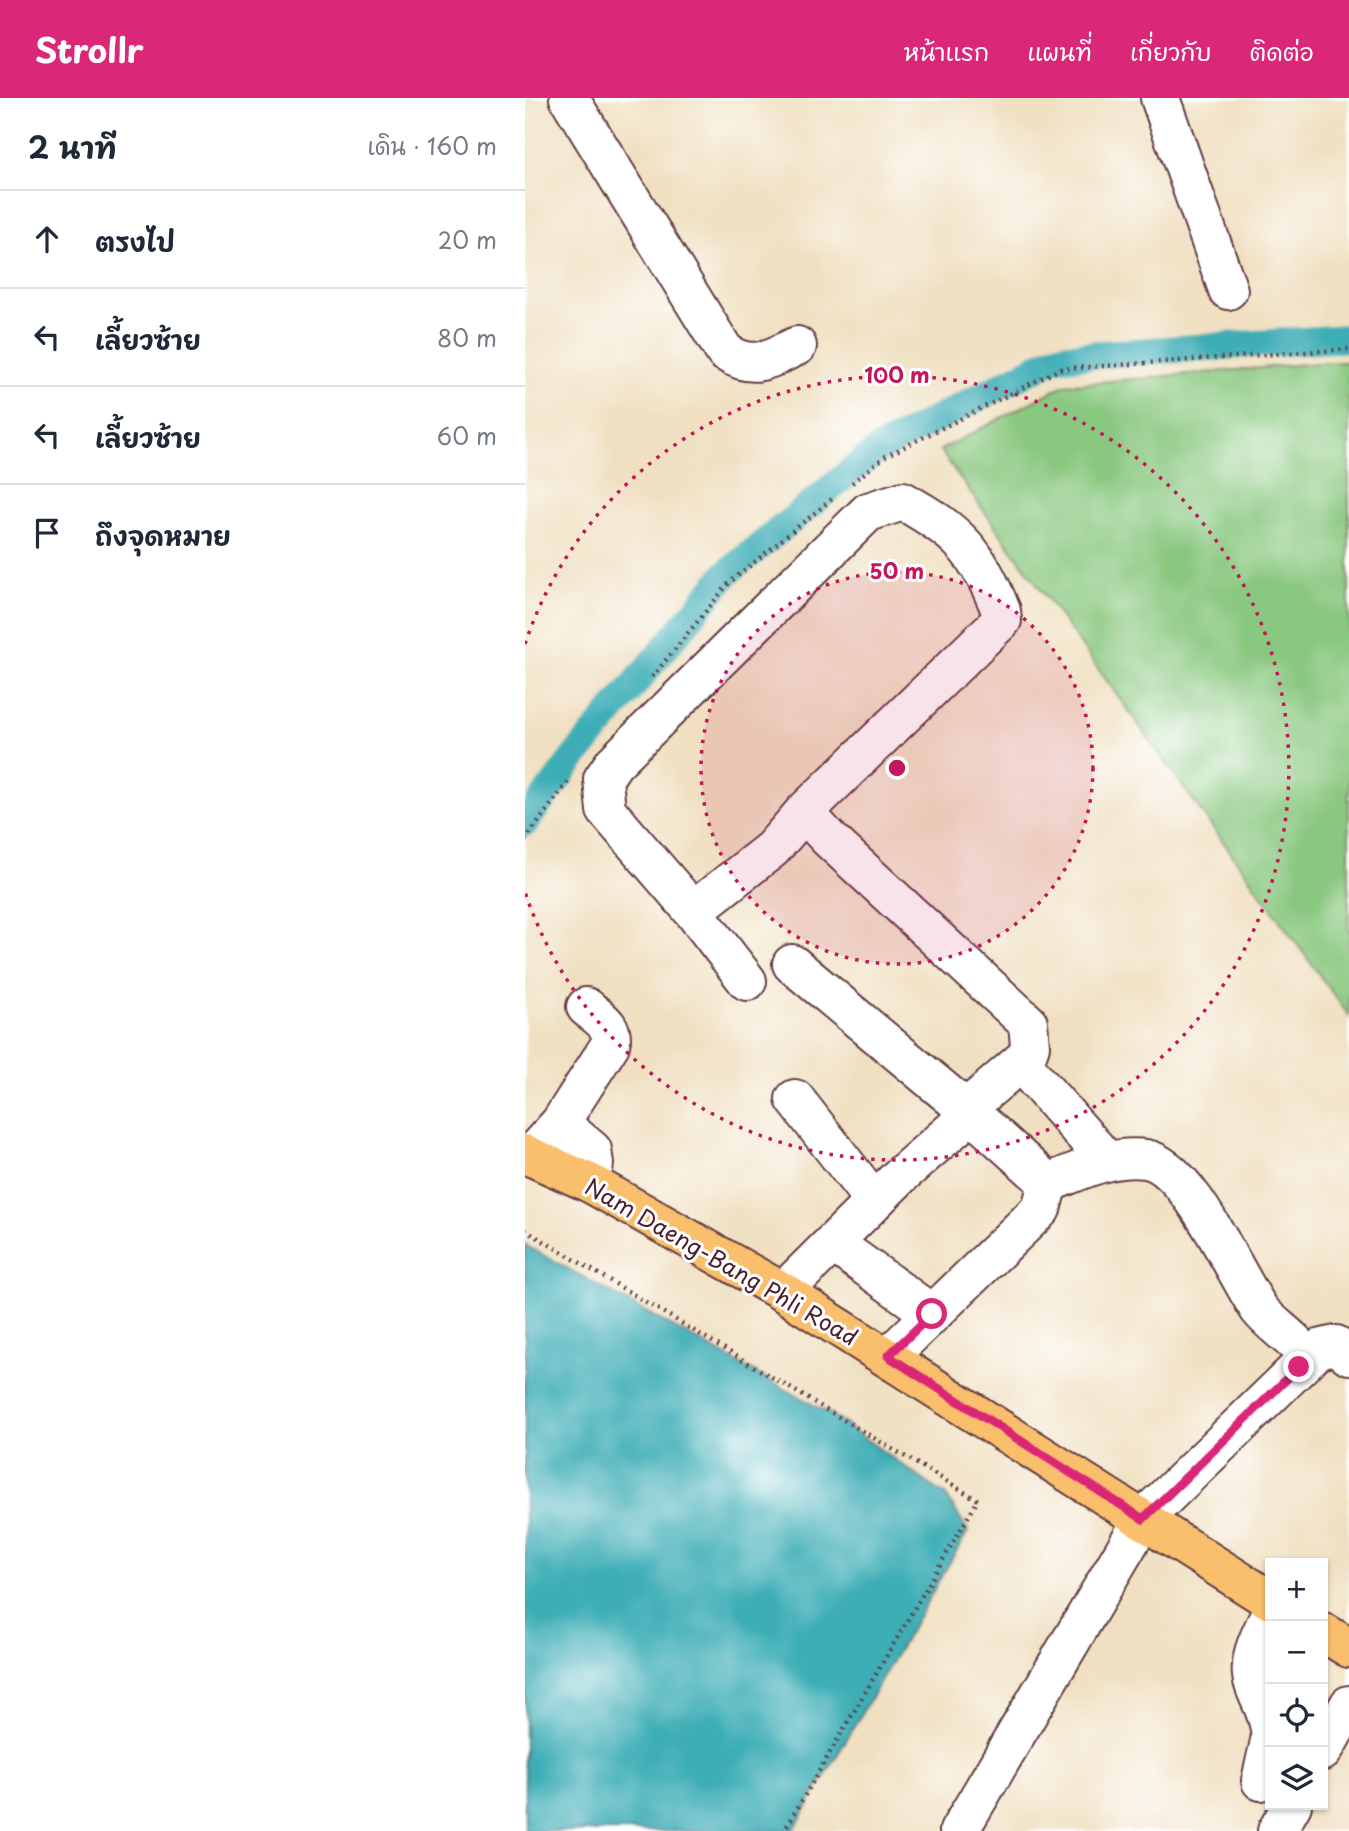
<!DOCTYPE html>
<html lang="th">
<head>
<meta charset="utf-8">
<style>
	body { margin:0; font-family:"Playpen Sans","Playpen Sans Thai",sans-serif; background:#f2f2f3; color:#1f2937 }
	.controls { position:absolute; right:21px; bottom:21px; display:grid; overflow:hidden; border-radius:0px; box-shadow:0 2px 5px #0004 }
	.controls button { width:63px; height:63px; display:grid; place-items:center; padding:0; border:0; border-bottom:2px solid #e0e1e3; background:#fff; color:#1f2937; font:35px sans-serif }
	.stop { position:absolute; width:21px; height:21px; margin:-16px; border:5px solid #db2777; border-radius:50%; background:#fff }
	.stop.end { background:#db2777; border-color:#fff; box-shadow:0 2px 7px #0008 }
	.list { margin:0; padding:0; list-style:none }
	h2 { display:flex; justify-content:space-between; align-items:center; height:91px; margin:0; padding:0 28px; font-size:30px }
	h2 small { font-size:23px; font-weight:400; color:#747a83 }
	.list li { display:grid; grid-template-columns:46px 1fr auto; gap:21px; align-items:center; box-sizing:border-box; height:98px; padding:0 28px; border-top:2px solid #e0e1e3 }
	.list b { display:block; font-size:26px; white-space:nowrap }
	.list em { font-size:23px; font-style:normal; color:#747a83 }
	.icon { flex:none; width:38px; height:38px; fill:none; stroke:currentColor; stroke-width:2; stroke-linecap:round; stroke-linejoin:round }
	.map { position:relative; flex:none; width:824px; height:1733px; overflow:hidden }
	header { display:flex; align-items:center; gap:42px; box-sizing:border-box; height:98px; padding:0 35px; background:#db2777; color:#fff }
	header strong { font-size:33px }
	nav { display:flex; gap:38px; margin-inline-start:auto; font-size:24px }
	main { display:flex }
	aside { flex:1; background:#fff }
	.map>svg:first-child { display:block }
	.green { fill:#89c87f; stroke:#6a7455; stroke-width:2 }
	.water { fill:#3cadb6; stroke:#436670; stroke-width:2 }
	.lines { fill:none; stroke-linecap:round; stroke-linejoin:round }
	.canal { stroke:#3cadb6; stroke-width:28 }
	.minor-casing { stroke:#633c42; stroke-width:42 }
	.major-casing { stroke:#633c42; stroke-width:42 }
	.path { stroke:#633c42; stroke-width:4.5; stroke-dasharray:2 5; stroke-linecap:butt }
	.minor { stroke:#fff; stroke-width:38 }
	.major { stroke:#f9bf6d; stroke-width:38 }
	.route { stroke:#db2777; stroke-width:9 }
	.ring { fill:none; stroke:#c2185b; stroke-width:3.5; stroke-dasharray:3.5 7 }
	.labels { text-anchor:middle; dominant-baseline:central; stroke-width:6; stroke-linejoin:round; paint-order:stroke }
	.street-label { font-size:23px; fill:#4a1f2b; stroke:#fff }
	.centre { fill:#c2185b; stroke:#fff; stroke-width:3.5 }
	.ring-label { font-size:21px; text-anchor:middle; font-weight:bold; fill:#c2185b; stroke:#fff; stroke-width:6; stroke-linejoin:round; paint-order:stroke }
</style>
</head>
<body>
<header>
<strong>Strollr</strong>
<nav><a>หน้าแรก</a><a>แผนที่</a><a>เกี่ยวกับ</a><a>ติดต่อ</a></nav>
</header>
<main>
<aside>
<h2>2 นาที<small>เดิน · 160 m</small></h2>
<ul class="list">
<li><svg class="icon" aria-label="ahead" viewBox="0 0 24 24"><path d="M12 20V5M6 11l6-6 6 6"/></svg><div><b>ตรงไป</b></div><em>20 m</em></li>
<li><svg class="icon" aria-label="left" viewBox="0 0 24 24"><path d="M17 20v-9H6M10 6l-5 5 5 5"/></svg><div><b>เลี้ยวซ้าย</b></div><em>80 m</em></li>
<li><svg class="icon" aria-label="left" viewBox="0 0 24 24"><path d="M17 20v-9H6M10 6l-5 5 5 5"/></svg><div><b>เลี้ยวซ้าย</b></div><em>60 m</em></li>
<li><svg class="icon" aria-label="arrive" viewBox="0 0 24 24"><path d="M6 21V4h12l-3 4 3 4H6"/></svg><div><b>ถึงจุดหมาย</b></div></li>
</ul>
</aside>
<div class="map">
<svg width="824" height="1733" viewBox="0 0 824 1733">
	<rect width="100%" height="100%" fill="#fff"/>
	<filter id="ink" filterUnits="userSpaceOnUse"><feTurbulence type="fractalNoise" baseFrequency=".0143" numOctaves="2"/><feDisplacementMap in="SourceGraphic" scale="14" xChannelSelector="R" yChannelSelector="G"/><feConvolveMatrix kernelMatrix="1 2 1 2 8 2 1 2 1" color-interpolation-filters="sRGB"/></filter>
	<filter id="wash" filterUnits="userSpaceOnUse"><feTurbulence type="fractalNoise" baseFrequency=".00686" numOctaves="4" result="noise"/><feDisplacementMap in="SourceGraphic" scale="28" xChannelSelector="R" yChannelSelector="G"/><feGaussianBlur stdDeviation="1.57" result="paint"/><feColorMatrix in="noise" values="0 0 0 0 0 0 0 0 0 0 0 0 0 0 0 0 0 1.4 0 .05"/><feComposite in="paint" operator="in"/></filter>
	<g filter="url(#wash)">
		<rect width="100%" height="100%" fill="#f0e0c1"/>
		<path class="green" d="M804 264H824V918L415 352 539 287Z"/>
		<path class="water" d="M0 1147 307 1317 421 1398 443 1433 268 1733H0Z"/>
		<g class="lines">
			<path class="canal" d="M0 725 47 662 202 475 352 352 532 259 824 240"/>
		</g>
	</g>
	<g filter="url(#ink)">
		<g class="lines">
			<defs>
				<path id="minor" d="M44 0 200 254C230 273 243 261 272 248
					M635 0 703 192
					M378 403C434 434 453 454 476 513L477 522 279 714 247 751 168 813 81 712 78 681 89 665 343 414Z
					M168 813 222 883
					M267 866 441 1011 523 1085
					M495 964 582 1063
					M270 1001 349 1103
					M35 1025 67 1052 69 1066 65 1085
					M5 1058 35 1025 85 947C90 928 75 921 61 909
					M308 1145 407 1216
					M258 1194 375 1078 431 1029 441 1011 501 959 505 948 503 925 303 740 279 714
					M364 1258 516 1111 523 1085C555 1073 586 1056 621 1061 664 1068 710 1176 734 1211 743 1223 758 1233 769 1244
					M745 1517C735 1538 721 1562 729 1586 734 1602 744 1616 745 1633
					M798 1653 824 1607
					M736 1683 745 1643
					M434 1733 618 1421 793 1251 811 1247 824 1257
					M752 1733 767 1707"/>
				<path id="major" d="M0 1056 65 1085 258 1194 745 1502
					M798 1534 824 1550"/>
			</defs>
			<use href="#minor" class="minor-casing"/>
			<use href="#major" class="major-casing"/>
			<path class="path" d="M327 385 359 359 535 271 824 251
				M127 579 205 484 307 401
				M0 742 45 681
				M0 1132 453 1402 259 1733"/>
			<use href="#minor" class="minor"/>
			<use href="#major" class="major"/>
		</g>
	</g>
	<g class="lines" filter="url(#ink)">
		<path class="route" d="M407 1216 363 1258 618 1421 774 1269"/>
	</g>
	<circle cx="372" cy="670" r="196" fill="#c2185b" fill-opacity=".12"/>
	<g class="ring">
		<circle cx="372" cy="670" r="196"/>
		<path d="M0 546A392 392 0 1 1 0 794"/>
	</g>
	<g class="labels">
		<g class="street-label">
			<text transform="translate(197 1163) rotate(30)">Nam Daeng-Bang Phli Road</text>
		</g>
	</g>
	<circle cx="372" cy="670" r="10" class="centre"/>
	<g class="ring-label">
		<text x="372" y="285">100 m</text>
		<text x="372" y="481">50 m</text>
	</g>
</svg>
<div class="controls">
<button>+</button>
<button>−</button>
<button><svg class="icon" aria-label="locate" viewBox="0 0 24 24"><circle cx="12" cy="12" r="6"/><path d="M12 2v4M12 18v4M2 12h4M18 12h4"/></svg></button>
<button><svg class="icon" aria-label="layers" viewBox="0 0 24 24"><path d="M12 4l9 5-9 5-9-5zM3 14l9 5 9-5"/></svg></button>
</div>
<div class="stop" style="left:407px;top:1216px"></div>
<div class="stop end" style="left:774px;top:1269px"></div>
</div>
</main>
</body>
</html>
